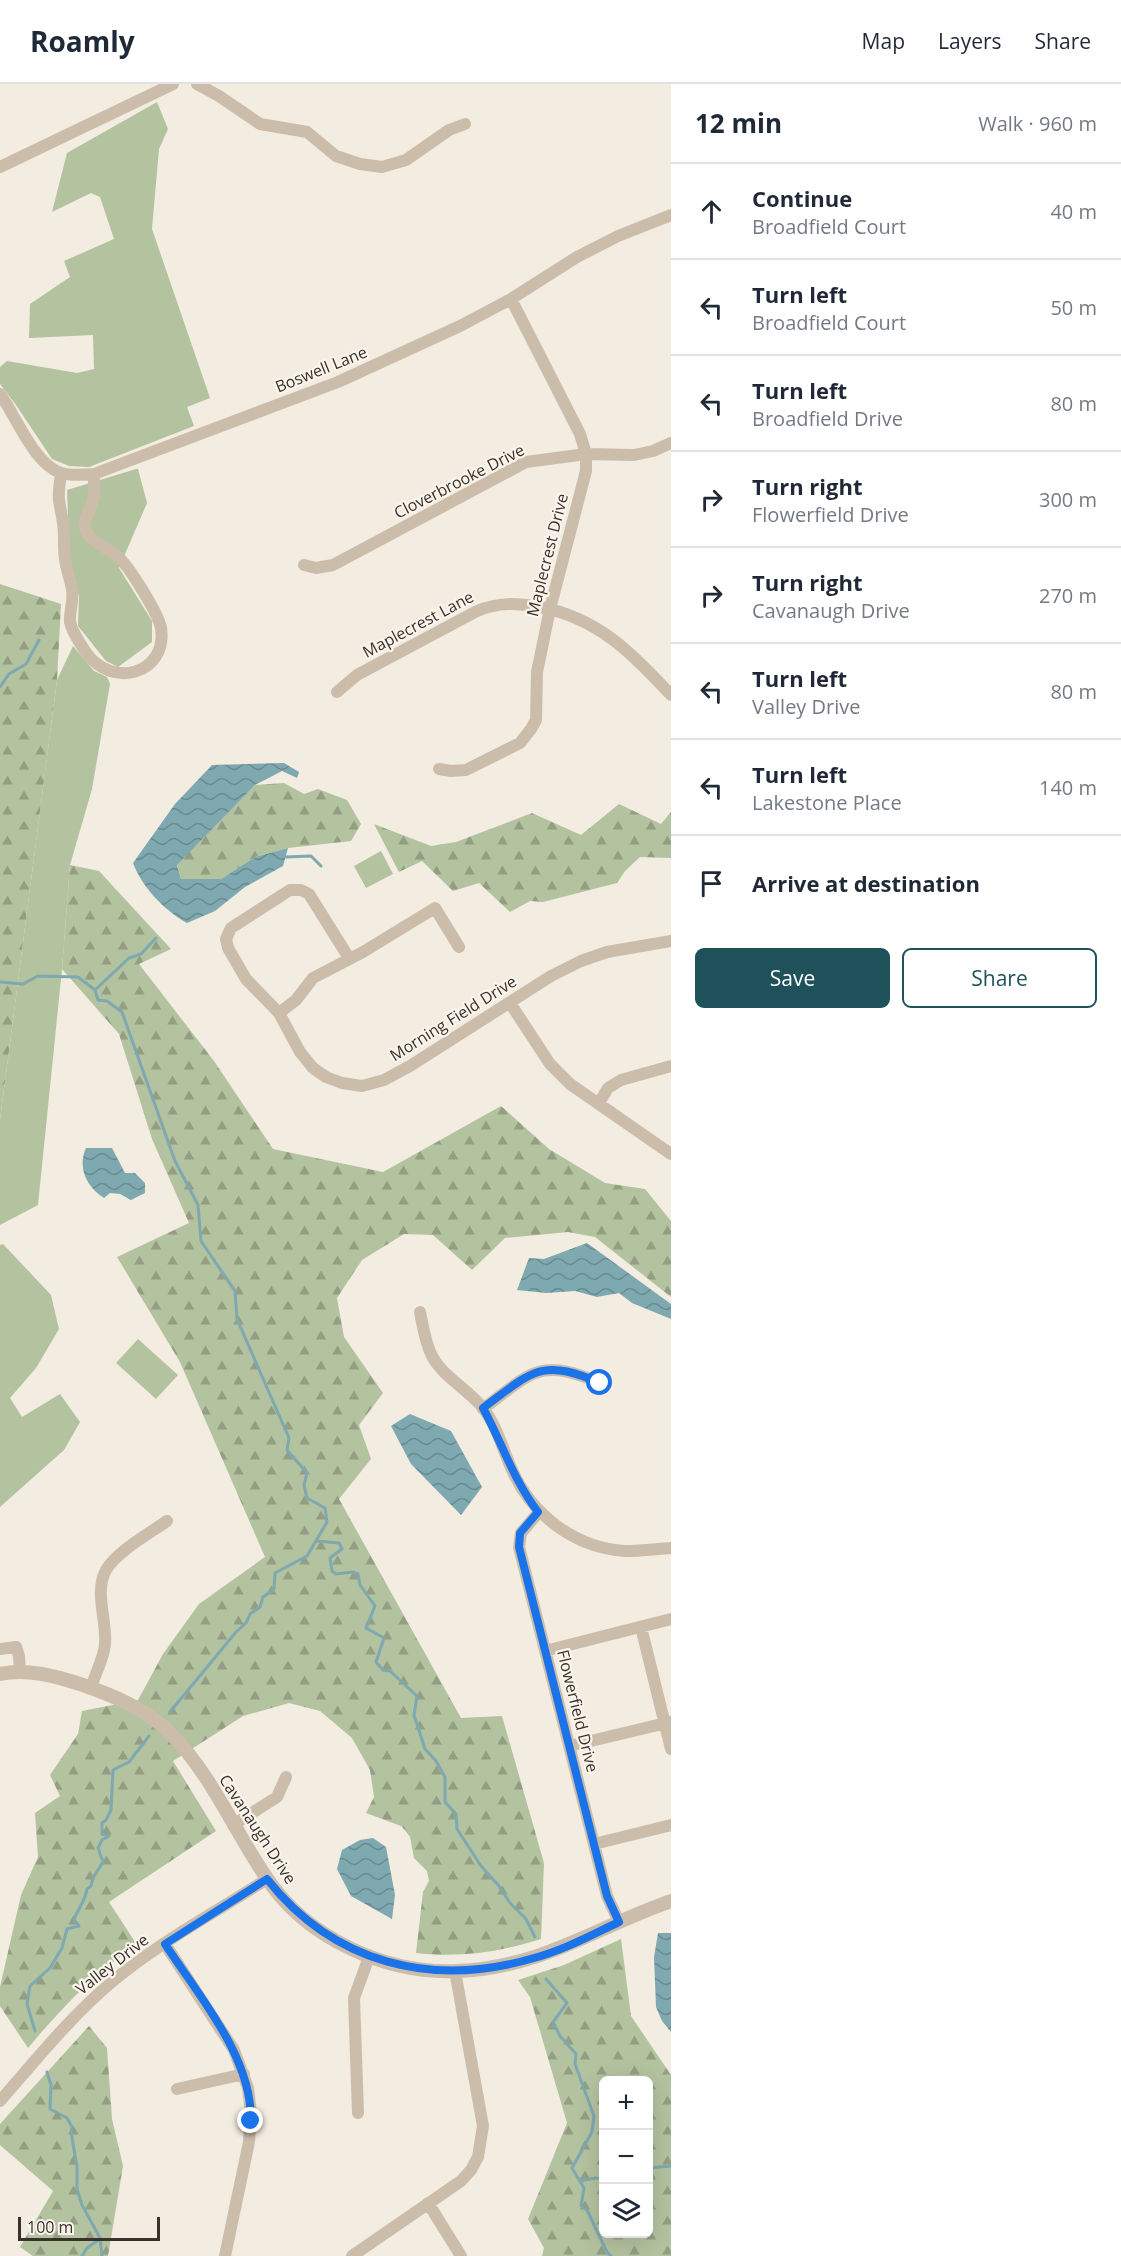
<!DOCTYPE html>
<html lang="en">
<head>
<meta charset="utf-8">
<style>
	body { margin:0; font-family:"Open Sans",sans-serif; background:#f6f6f7; color:#1f2937 }
	.controls { position:absolute; right:18px; bottom:18px; display:grid; overflow:hidden; border-radius:9px; box-shadow:0 6px 24px #0002 }
	.controls button { width:54px; height:54px; display:grid; place-items:center; padding:0; border:0; border-bottom:2px solid #e0e1e3; background:#fff; color:#1f2937; font:30px sans-serif }
	.scale { position:absolute; left:18px; bottom:15px; width:142px; box-sizing:border-box; padding-left:6px; border:3px solid #39312a; border-top:0; font-size:16px; line-height:21px; white-space:nowrap; color:#39312a; -webkit-text-stroke:4px #faf5ec; paint-order:stroke }
	.stop { position:absolute; width:18px; height:18px; margin:-14px; border:4px solid #1a73e8; border-radius:50%; background:#fff }
	.stop.end { background:#1a73e8; border-color:#fff; box-shadow:0 2px 6px #0008 }
	.list { margin:0; padding:0; list-style:none }
	h2 { display:flex; justify-content:space-between; align-items:center; height:78px; margin:0; padding:0 24px; font-size:26px }
	h2 small { font-size:20px; font-weight:400; color:#747a83 }
	.list li { display:grid; grid-template-columns:39px 1fr auto; gap:18px; align-items:center; box-sizing:border-box; height:96px; padding:0 24px; border-top:2px solid #e0e1e3 }
	.list b { display:block; font-size:22px; white-space:nowrap }
	.list p { margin:0; font-size:20px; white-space:nowrap; color:#747a83 }
	.list em { font-size:20px; font-style:normal; color:#747a83 }
	.actions { display:flex; gap:12px; padding:18px 24px }
	.actions a { flex:1; padding:14px 0; border:2px solid #1f515b; border-radius:9px; text-align:center; font-size:21px; color:#1f515b }
	.actions .main { background:#1f515b; color:#fff }
	.icon { flex:none; width:33px; height:33px; fill:none; stroke:currentColor; stroke-width:2; stroke-linecap:round; stroke-linejoin:round }
	.map { position:relative; flex:none; width:671px; height:2172px; overflow:hidden }
	header { display:flex; align-items:center; gap:36px; box-sizing:border-box; height:84px; padding:0 30px; background:#fff; border-bottom:2px solid #e0e1e3 }
	header strong { font-size:28px }
	nav { display:flex; gap:33px; margin-inline-start:auto; font-size:21px }
	main { display:flex }
	aside { flex:1; background:#fff }
	.map>svg:first-child { display:block }
	.green { fill:#b3c29f }
	.forest { fill:url(#forest-firs); fill-rule:evenodd }
	.water { fill:url(#water-waves) }
	.lines { fill:none; stroke-linecap:round; stroke-linejoin:round }
	.stream { stroke:#7ea9b0; stroke-width:3 }
	.minor { stroke:#ccbdab; stroke-width:12 }
	.tertiary { stroke:#ccbdab; stroke-width:14 }
	.route { stroke:#1a73e8; stroke-width:8 }
	.labels { text-anchor:middle; dominant-baseline:central; stroke-width:4.5; stroke-linejoin:round; paint-order:stroke }
	.street-label { font-size:16px; fill:#39312a; stroke:#faf5ec }
</style>
</head>
<body>
<header>
<strong>Roamly</strong>
<nav><a>Map</a><a>Layers</a><a>Share</a></nav>
</header>
<main>
<div class="map">
<svg width="671" height="2172" viewBox="0 0 671 2172">
	<defs>
		<pattern id="forest-firs" width="22" height="20" patternUnits="userSpaceOnUse" patternTransform="scale(1.5)"><rect width="22" height="20" fill="#b3c29f"/><path d="M5 1l3.5 6h-7zM16 11l3.5 6h-7z" fill="#939e82"/></pattern>
		<pattern id="water-waves" width="16" height="10" patternUnits="userSpaceOnUse" patternTransform="scale(1.5)"><rect width="16" height="10" fill="#7ea9b0"/><path d="M0 5q4-4 8 0t8 0" fill="none" stroke="#688a8f"/></pattern>
	</defs>
	<rect width="100%" height="100%" fill="#f3ece0"/>
	<path class="green" d="M157 18 168 45 159 65 152 145 210 314 187 323 194 342 89 383 69 382 52 375 16 321 0 300V283L7 277 77 289 94 285 93 251 29 254 30 220 70 193 64 177 114 155 100 113 91 109 52 128 67 69Z
		M136 385H138L147 419 119 484 152 537V558L118 583 106 577 78 542 79 512 70 481 67 406Z
		M73 562 94 587 107 593 110 600 92 705 70 781 62 885 38 1121 0 1141V1036L57 596Z
		M381 767 393 790 366 804 354 782Z
		M3 1160 51 1211 59 1245 36 1284 10 1314 22 1333 60 1310 80 1338 64 1366 0 1423V1161Z
		M138 1255 178 1291 156 1315 116 1279Z"/>
	<path class="forest" d="M0 500 61 520 57 596 0 1036Z
		M284 699 304 710 318 705 347 716 361 740 351 757 288 764 255 773 221 795H181L177 780 255 701Z
		M619 720 661 740 671 728V774L640 773 625 787 617 799 543 818 530 817 510 828 479 799 453 807 422 777 399 788 374 740 431 762 456 758 532 729 581 751Z
		M70 781 99 787 171 865 139 880 214 977 273 1065 383 1088 501 1022 549 1065 605 1099 645 1105 671 1137V1213L595 1153 568 1148 505 1154 472 1186 433 1151 404 1150 362 1176 337 1214 344 1253 383 1309 359 1341 371 1375 339 1415 461 1634 502 1632 544 1779 541 1855C500 1868 459 1874 416 1869L423 1808 429 1797 427 1787 414 1774 410 1753 406 1747 401 1742 366 1729 374 1713 370 1686 352 1654 320 1627 289 1619 243 1632 173 1677 216 1747 109 1818 137 1861C94 1889 60 1926 28 1964L0 1922V1903L21 1811 38 1773 35 1729 60 1712 50 1691 78 1650 82 1627 138 1616 163 1570 199 1520 265 1473 180 1278 117 1173 189 1139 152 1055 119 950 62 885Z
		M621 1855 631 1932 671 1991V2172H542L544 2164 528 2135 567 2039 530 1913 518 1896 564 1881ZM604 1996H648V2150H604Z
		M89 1942 107 1964 112 2035 123 2082 108 2172H33L20 2163 53 2107 0 2061V2040Z"/>
	<path class="water" d="M284 679 299 688 297 694 282 687 255 701 177 781 181 795H221L255 773 288 764 283 782 245 803 215 827 187 839C164 826 142 803 133 779L175 720 212 681Z
		M86 1064H112L125 1089H135L145 1099V1109L131 1116 120 1110 110 1109 104 1114C87 1103 77 1084 86 1064Z
		M587 1159 671 1220V1235L632 1219 619 1209 597 1213 575 1207 546 1209 517 1206 529 1174 544 1175Z
		M410 1330 451 1347 482 1403 461 1431 411 1380 391 1342Z
		M373 1754 386 1763 395 1811 392 1835 351 1812 337 1785 342 1766 360 1756Z
		M658 1849H671V1948L662 1937 656 1923 654 1873Z"/>
	<g class="lines">
		<path class="stream" d="M0 603 9 590 26 580 39 556
			M286 773 311 772 321 782
			M0 898 23 900 38 892 78 893 95 906 98 916 107 917 122 928 175 1077 198 1121 201 1157 235 1207 237 1235 289 1354 287 1366 307 1389 304 1401 307 1414 325 1424 327 1438 307 1472 275 1489 274 1505 263 1513 260 1523 250 1530 246 1539 236 1548 170 1628
			M95 906 129 874 141 870 156 854
			M316 1457 339 1459 342 1465 330 1474 332 1487 336 1490 353 1488 358 1490 360 1501 375 1522 366 1544 384 1554 376 1578 383 1586 390 1587 417 1612 414 1631 425 1665 436 1677 445 1693V1718L456 1730 457 1745 481 1782 499 1802 510 1819 526 1835 535 1853
			M546 1895 567 1919 553 1938 560 1952 576 1970 575 1980 594 2032 592 2048 572 2084 584 2104 581 2122 587 2126 607 2168 611 2172
			M35 1947 27 1920 30 1902 50 1884 62 1864 67 1845 79 1842 74 1836C78 1824 85 1818 87 1805L91 1802 93 1794 103 1778 98 1764 102 1756 109 1752 102 1750V1739L106 1736 111 1726 113 1686 129 1678 149 1652
			M47 1988 51 2001 50 2025 67 2034 72 2043 71 2048 77 2083V2105L82 2121 100 2154 102 2172
			M648 2084 671 2082
			M580 2097 595 2094 604 2095
			M82 2172 87 2164 100 2155"/>
		<path class="minor" d="M197 0 219 12 260 40 307 48 336 72 360 80 382 83 406 76 449 46 465 40
			M0 83 173 0
			M0 310C16 332 34 380 61 389 71 392 83 391 94 390L338 298 460 242 511 215 577 173 618 152 671 131
			M61 389C60 398 58 408 59 416 60 424 62 431 63 439 65 451 63 463 65 475 66 486 71 496 72 506 74 517 69 528 70 538 72 548 80 559 85 567 112 607 168 589 161 544 158 529 128 480 116 471 104 461 87 458 84 440L94 413V390
			M304 481 316 484 333 481 526 378 586 370 634 371 653 367 671 359
			M337 608 357 591 477 527C499 518 516 519 540 523 598 534 632 569 671 611
			M439 685 451 687 466 686 520 659 531 645 536 636 537 588 550 525 586 387V370L580 350 511 215
			M349 874 309 810 301 806H290L231 844 226 855 228 864 246 895 279 929 300 968 313 984 326 993 342 999 362 1002 384 996 410 982 551 892 581 877 607 868 671 857
			M510 919 550 980 570 1000 671 1070
			M279 929 296 916 313 894 363 868 435 824 459 863
			M599 1019 608 1004 621 996 671 982
			M420 1228C423 1242 425 1259 432 1272 443 1293 468 1305 483 1324 497 1342 503 1366 512 1386 532 1431 575 1464 625 1467 640 1467 656 1465 671 1464
			M483 1325C532 1288 540 1273 600 1299
			M539 1428 521 1449 519 1463 607 1812 619 1838
			M641 1543 671 1665
			M0 1565 16 1563 19 1572 20 1589
			M545 1567 671 1535
			M91 1604C95 1590 104 1574 105 1560 107 1536 94 1508 106 1486 116 1468 150 1449 167 1437
			M570 1662 670 1638
			M233 1741 277 1713 286 1693
			M594 1760 671 1741
			M165 1860 234 1966 248 2004 251 2029 249 2058 225 2172
			M177 2005 244 1990
			M0 2017C36 1976 71 1932 113 1897 160 1858 216 1828 267 1795
			M358 2029 354 1914 369 1873
			M428 2119 461 2172
			M352 2172 461 2097 471 2086 478 2073 483 2042 455 1887"/>
		<path class="tertiary" d="M0 1590C26 1584 55 1592 80 1600 112 1611 147 1625 171 1650 211 1690 234 1746 266 1793 306 1854 385 1890 457 1887 541 1884 596 1843 671 1817"/>
	</g>
	<g class="lines">
		<path class="route" d="M251 2037C252 1973 199 1912 165 1860L267 1795C334 1880 432 1904 534 1874 564 1866 591 1851 619 1838L607 1812 519 1463 520 1449 538 1428C514 1397 502 1359 483 1324 532 1288 540 1273 600 1299"/>
	</g>
	<g class="labels">
		<g class="street-label">
			<text transform="translate(321 285) rotate(-22)">Boswell Lane</text>
			<text transform="translate(459 397) rotate(-27)">Cloverbrooke Drive</text>
			<text transform="translate(547 471) rotate(-76)">Maplecrest Drive</text>
			<text transform="translate(418 540) rotate(-28)">Maplecrest Lane</text>
			<text transform="translate(453 934) rotate(-32)">Morning Field Drive</text>
			<text transform="translate(578 1627) rotate(76)">Flowerfield Drive</text>
			<text transform="translate(258 1745) rotate(57)">Cavanaugh Drive</text>
			<text transform="translate(112 1880) rotate(-38)">Valley Drive</text>
		</g>
	</g>
</svg>
<div class="controls">
<button>+</button>
<button>−</button>
<button><svg class="icon" aria-label="layers" viewBox="0 0 24 24"><path d="M12 4l9 5-9 5-9-5zM3 14l9 5 9-5"/></svg></button>
</div>
<div class="scale">100 m</div>
<div class="stop" style="left:600px;top:1299px"></div>
<div class="stop end" style="left:251px;top:2037px"></div>
</div>
<aside>
<h2>12 min<small>Walk · 960 m</small></h2>
<ul class="list">
<li><svg class="icon" aria-label="ahead" viewBox="0 0 24 24"><path d="M12 20V5M6 11l6-6 6 6"/></svg><div><b>Continue</b><p>Broadfield Court</p></div><em>40 m</em></li>
<li><svg class="icon" aria-label="left" viewBox="0 0 24 24"><path d="M17 20v-9H6M10 6l-5 5 5 5"/></svg><div><b>Turn left</b><p>Broadfield Court</p></div><em>50 m</em></li>
<li><svg class="icon" aria-label="left" viewBox="0 0 24 24"><path d="M17 20v-9H6M10 6l-5 5 5 5"/></svg><div><b>Turn left</b><p>Broadfield Drive</p></div><em>80 m</em></li>
<li><svg class="icon" aria-label="right" viewBox="0 0 24 24"><path d="M7 20v-9h11M14 6l5 5-5 5"/></svg><div><b>Turn right</b><p>Flowerfield Drive</p></div><em>300 m</em></li>
<li><svg class="icon" aria-label="right" viewBox="0 0 24 24"><path d="M7 20v-9h11M14 6l5 5-5 5"/></svg><div><b>Turn right</b><p>Cavanaugh Drive</p></div><em>270 m</em></li>
<li><svg class="icon" aria-label="left" viewBox="0 0 24 24"><path d="M17 20v-9H6M10 6l-5 5 5 5"/></svg><div><b>Turn left</b><p>Valley Drive</p></div><em>80 m</em></li>
<li><svg class="icon" aria-label="left" viewBox="0 0 24 24"><path d="M17 20v-9H6M10 6l-5 5 5 5"/></svg><div><b>Turn left</b><p>Lakestone Place</p></div><em>140 m</em></li>
<li><svg class="icon" aria-label="arrive" viewBox="0 0 24 24"><path d="M6 21V4h12l-3 4 3 4H6"/></svg><div><b>Arrive at destination</b></div></li>
</ul>
<div class="actions"><a class="main">Save</a><a>Share</a></div>
</aside>
</main>
</body>
</html>
